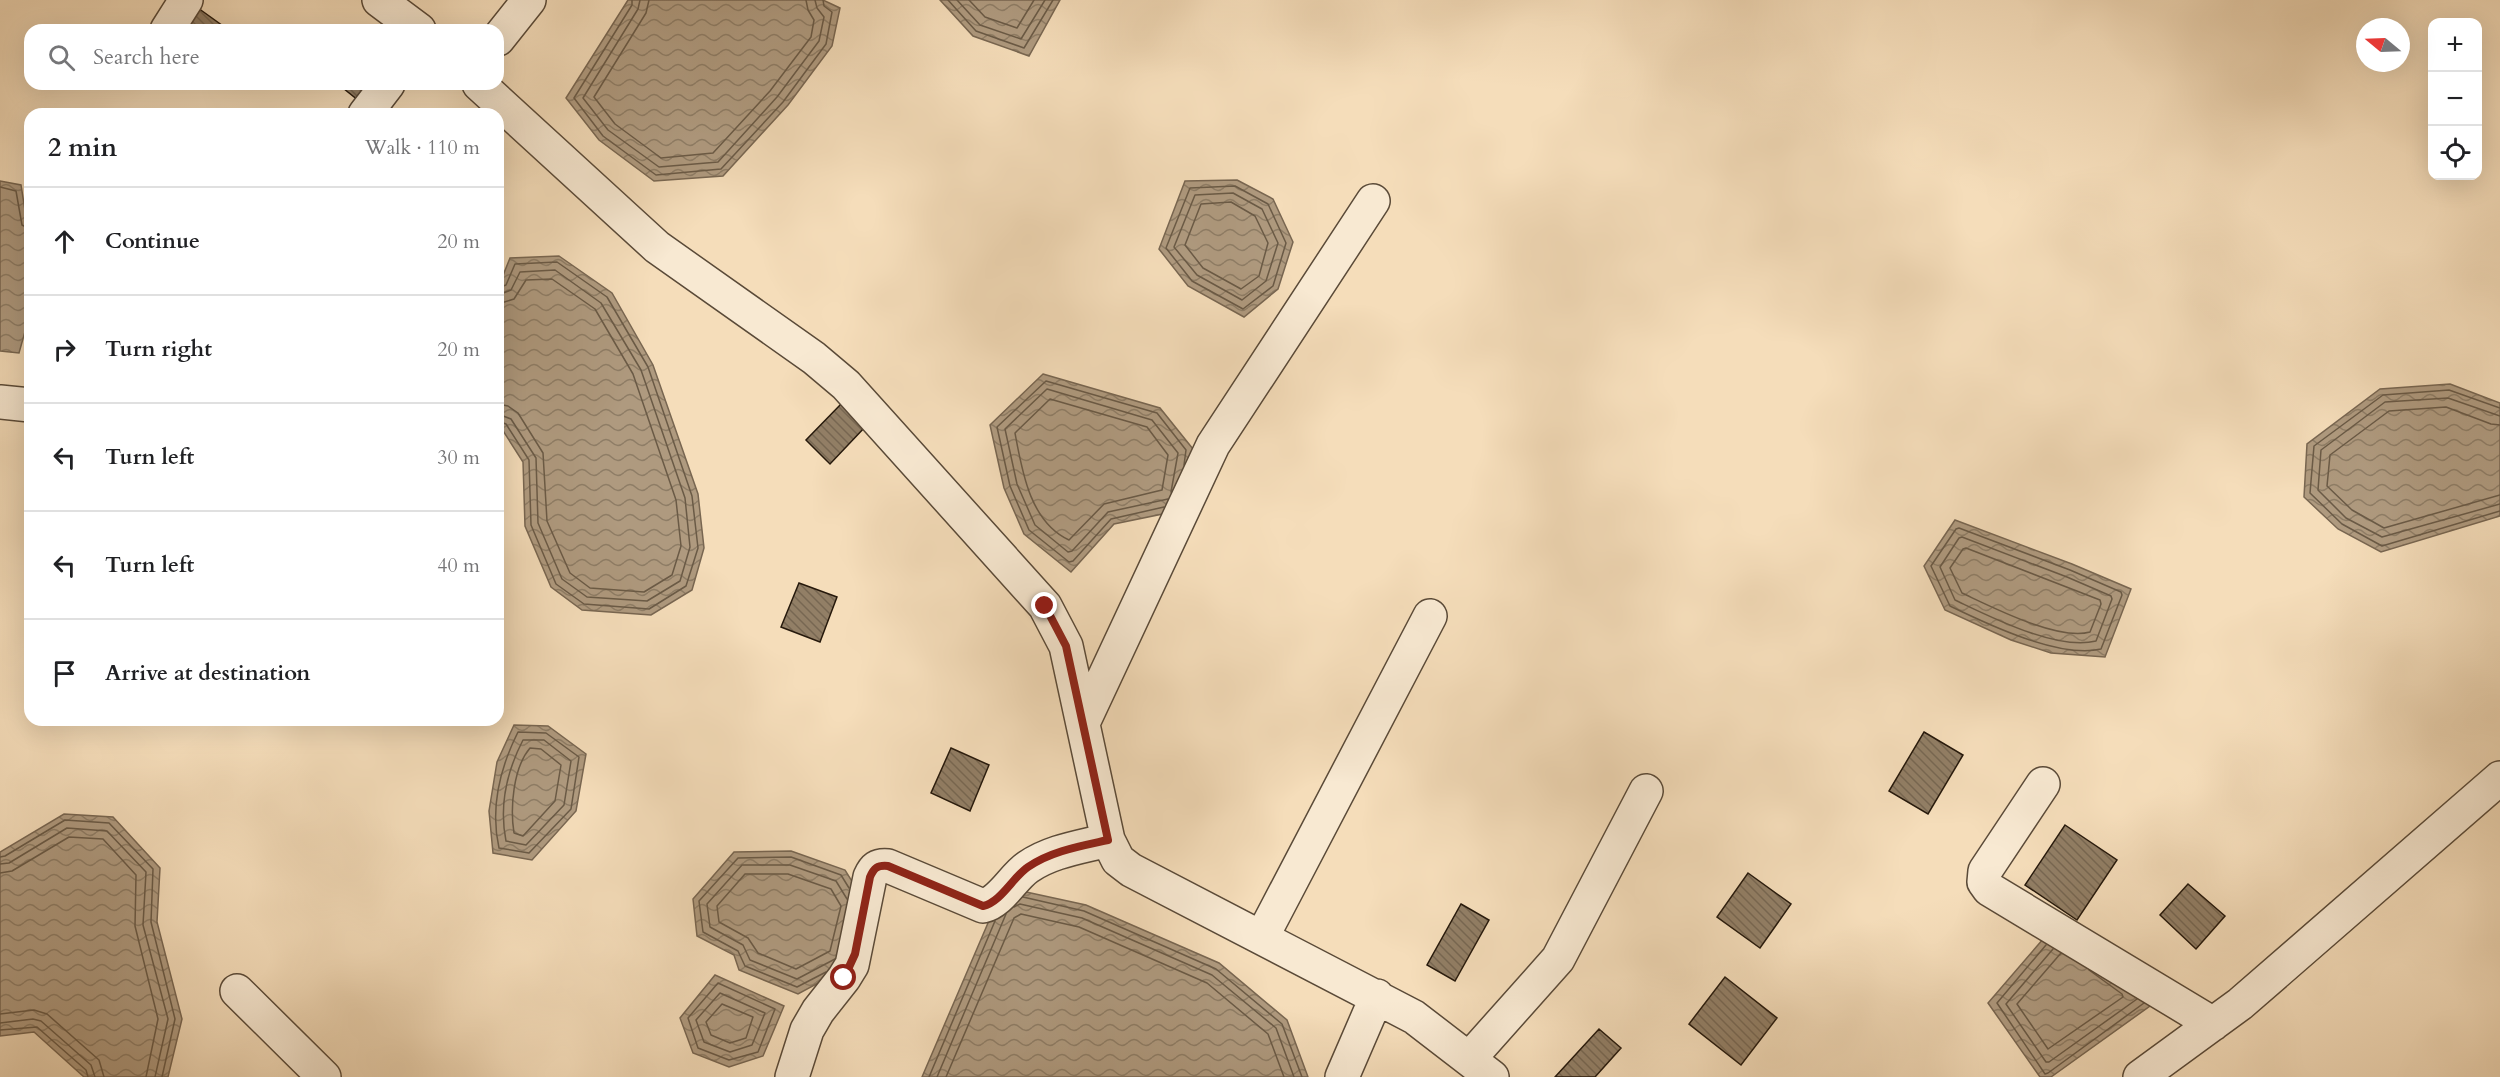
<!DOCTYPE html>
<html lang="en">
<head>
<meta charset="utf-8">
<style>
	body { margin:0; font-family:Cardo,serif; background:#f6f6f6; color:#202124 }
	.controls { position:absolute; right:18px; top:18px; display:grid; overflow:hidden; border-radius:12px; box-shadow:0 6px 24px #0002 }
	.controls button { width:54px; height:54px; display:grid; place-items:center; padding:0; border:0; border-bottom:2px solid #e0e0e0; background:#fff; color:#202124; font:30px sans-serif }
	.compass { position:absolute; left:2356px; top:18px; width:54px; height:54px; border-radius:50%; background:#fff; box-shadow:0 6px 24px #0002; rotate:289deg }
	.stop { position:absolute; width:18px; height:18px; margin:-14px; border:4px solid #8f2418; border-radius:50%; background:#fff }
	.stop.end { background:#8f2418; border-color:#fff; box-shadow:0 2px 6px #0008 }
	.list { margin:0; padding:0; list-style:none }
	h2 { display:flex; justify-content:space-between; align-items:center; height:78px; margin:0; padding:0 24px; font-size:26px }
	h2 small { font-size:20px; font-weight:400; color:#757577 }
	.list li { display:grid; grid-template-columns:39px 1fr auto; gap:18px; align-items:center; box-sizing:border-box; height:108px; padding:0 24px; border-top:2px solid #e0e0e0 }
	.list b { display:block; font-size:22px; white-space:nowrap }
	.list em { font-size:20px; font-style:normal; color:#757577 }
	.icon { flex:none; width:33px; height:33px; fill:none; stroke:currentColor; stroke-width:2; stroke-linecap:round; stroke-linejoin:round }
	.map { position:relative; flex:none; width:2500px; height:1077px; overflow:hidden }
	.search { position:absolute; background:#fff; box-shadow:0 6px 24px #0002; left:24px; top:24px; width:480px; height:66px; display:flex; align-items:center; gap:15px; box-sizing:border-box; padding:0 21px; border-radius:18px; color:#757577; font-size:22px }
	.panel { position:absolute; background:#fff; box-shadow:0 6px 24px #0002; left:24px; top:108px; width:480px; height:618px; border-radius:18px }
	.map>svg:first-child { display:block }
	.water { fill:url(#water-waves); stroke:#786651; stroke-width:1.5 }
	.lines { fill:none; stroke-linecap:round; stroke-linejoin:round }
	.shore { stroke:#6a5a46; stroke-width:1.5 }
	.building { fill:url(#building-back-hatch); stroke:#26190c; stroke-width:1.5 }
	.minor-casing { stroke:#5a4a38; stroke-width:36 }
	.minor { stroke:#f8e9d2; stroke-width:33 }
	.route { stroke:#8f2418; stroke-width:8 }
</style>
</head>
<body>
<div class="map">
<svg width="2500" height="1077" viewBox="0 0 2500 1077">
	<defs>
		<pattern id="water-waves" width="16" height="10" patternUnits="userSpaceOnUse" patternTransform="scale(1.5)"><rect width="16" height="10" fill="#af9a7f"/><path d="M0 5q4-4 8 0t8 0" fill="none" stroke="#8e7d66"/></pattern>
		<pattern id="building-back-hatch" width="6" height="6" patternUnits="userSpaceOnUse" patternTransform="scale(1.5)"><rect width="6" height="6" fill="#927f66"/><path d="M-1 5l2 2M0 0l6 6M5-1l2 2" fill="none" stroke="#776752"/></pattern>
	</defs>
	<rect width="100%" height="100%" fill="#f5ddba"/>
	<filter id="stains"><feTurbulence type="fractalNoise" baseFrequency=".00333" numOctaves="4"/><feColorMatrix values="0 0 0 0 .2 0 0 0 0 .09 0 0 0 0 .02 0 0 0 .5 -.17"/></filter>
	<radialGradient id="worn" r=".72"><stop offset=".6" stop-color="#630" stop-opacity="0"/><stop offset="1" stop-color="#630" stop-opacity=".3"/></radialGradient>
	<path class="water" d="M628 0H823L840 8 832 46 788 105 723 176 654 181 599 140 566 98Z
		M940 0H1060L1029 56 973 36Z
		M1237 180 1273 199 1293 242 1278 289 1244 317 1188 286 1159 249 1185 181Z
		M0 181 21 185 30 242V314L19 353 0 351Z
		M559 256 612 293 653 365 698 494 704 548 692 590 651 615 582 610 551 587 525 526 523 462 498 423V288L510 258Z
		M1043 374 1160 408 1193 449 1182 510 1114 524 1071 572 1024 534 1004 488 990 425Z
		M2450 384 2500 403V516L2381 552 2338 529 2304 497 2307 444 2380 389Z
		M1955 520 2072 564 2131 589 2105 657 2051 653 2011 640 1945 610 1924 566Z
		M514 725 548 726 586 754 576 811 532 860 493 853 489 811 497 762Z
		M64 814 113 817 160 868 157 922 182 1019 168 1077H84L34 1032 0 1036V852Z
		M791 851 845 870 865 902 850 966 798 994 739 970 734 955 697 936 693 899 734 852Z
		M1017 890 1086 905 1219 963 1287 1020 1308 1077H922L997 902Z
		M2050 931 2164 996 2051 1077H2040L1988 1003Z
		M715 975 784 1006 763 1056 729 1067 693 1053 680 1018Z"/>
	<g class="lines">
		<path class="shore" d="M632 0V5L574 98 603 136 656 175 721 169 783 102 826 44 832 12 824 6 823 0
			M640 0 638 9 583 98 608 130 659 167 718 162 777 97 819 41 824 17 817 8 815 0
			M649 0 646 13 594 97 615 124 661 158 713 153 770 91 811 37 814 20 808 10 806 0
			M948 0 976 31 1024 48 1053 0
			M957 0 980 25 1021 39 1045 0
			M969 0 985 17 1017 28 1034 0
			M1235 186 1268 204 1286 243 1273 286 1243 309 1192 281 1166 248 1190 188Z
			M0 187 16 191 22 225 30 229
			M1233 193 1262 209 1278 243 1266 281 1242 300 1197 275 1174 247 1195 195Z
			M1231 202 1255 216 1268 243 1259 276 1241 289 1203 268 1185 245 1201 204Z
			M498 288 506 285 515 264 557 262 607 297 648 367 692 496 698 548 686 586 649 609 584 604 556 584 531 525 529 460 506 424 498 421
			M498 295 511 290 520 272 555 270 601 303 641 370 685 498 690 547 680 581 647 601 587 597 562 579 538 523 536 458 511 419 498 414
			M498 304 514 299 526 280 552 279 595 309 633 374 676 500 681 546 672 575 644 592 590 588 570 573 547 521 543 453 518 413 508 406 498 404
			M1050 399 1147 427 1168 455 1162 490 1104 504 1069 540C1030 522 1022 471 1015 433Z
			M2500 408 2449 390 2383 395 2314 446 2310 493 2342 524 2382 546 2500 511
			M2500 416 2448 398 2385 402 2321 450 2318 490 2346 518 2382 537 2500 504
			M2500 425 2491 424 2446 407 2389 411 2330 455 2327 486 2352 510 2384 528 2500 495
			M1168 499 1108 512 1072 551 1068 552 1035 525 1017 484 1005 429 1047 389 1152 420 1178 453 1171 492
			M1164 507 1111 519 1073 561 1069 562 1029 530 1010 486 997 427 1046 381 1157 413 1186 450 1184 465
			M1959 528 2070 570 2121 592 2122 595 2101 649C2060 659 1987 624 1950 606L1931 566 1956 529Z
			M1962 537 2067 577 2111 596 2112 599 2096 641C2057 651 1991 617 1955 600L1940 567 1959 538Z
			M1966 548 2100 600 2101 604 2090 632C2058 641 1992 607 1962 593L1950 568 1963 549Z
			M518 732 546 733 579 757 571 809 529 853 499 848C490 808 500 768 518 732Z
			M523 740H544L571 761 564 805 526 845 506 841C499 806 507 771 523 740Z
			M530 748 541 749 561 765 555 801 523 836 514 833C510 808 513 768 530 748Z
			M0 857 5 856 65 820 109 823 153 869 151 922 175 1019 162 1077
			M0 864 9 863 67 828 107 831 146 872 143 925 168 1019 155 1077
			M0 873 12 871 69 837 103 839 136 875 135 926 158 1019 146 1077
			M745 874H788L831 889 841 906 830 951 796 969 758 953 748 938 719 922 717 906Z
			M1023 897 1084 911 1216 969 1282 1024 1302 1077
			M1014 907 1020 904 1082 918 1212 975 1276 1028 1294 1077
			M2046 945 1997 1003 2045 1074 2048 1073 2144 1003
			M2053 949 2006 1004 2046 1062H2049L2137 999
			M2061 953 2017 1004 2048 1049 2123 997 2122 994 2089 970
			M835 959 797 979 750 960 743 945 710 927 707 904 742 865H790L836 881 847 899
			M826 972 797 987 745 966 738 951 703 932 699 901 738 858 791 857 841 875 849 888
			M718 983 775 1009 758 1052 729 1060 698 1048 688 1018Z
			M720 993 765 1013 752 1045 730 1052 704 1042 696 1020Z
			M722 1004 753 1017 746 1038 730 1043 711 1035 706 1022Z
			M0 1014 34 1010 47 1014 99 1060 104 1077
			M0 1023 33 1019 41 1021 91 1065 95 1077
			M0 1030 37 1027 86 1070 88 1077
			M929 1077 995 921
			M937 1077 1006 914
			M946 1077 1014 918 1021 914 1079 927 1207 983 1268 1034 1284 1077"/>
	</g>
	<path class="building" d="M198 8 223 26 221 30H183Z
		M338 84H380L364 105Z
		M841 404 865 427 830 464 806 440Z
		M799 583 837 597 820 642 781 627Z
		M1924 732 1963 755 1928 814 1889 791Z
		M951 748 989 765 970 811 931 793Z
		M2065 825 2117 860 2077 920 2025 885Z
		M1748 873 1791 904 1760 948 1717 917Z
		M2188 884 2225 916 2196 949 2160 915Z
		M1461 904 1489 920 1455 981 1427 965Z
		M1725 977 1777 1018 1741 1065 1689 1024Z
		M1599 1029 1621 1048 1595 1077H1555Z"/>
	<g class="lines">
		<defs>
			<path id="minor" d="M379 0 419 30
				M167 30 186 0
				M498 39 529 0
				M479 84 657 247 814 358 846 385 1045 606 1066 646 1108 840 1118 860 1131 870 1414 1017 1492 1077
				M365 114 388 84
				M0 402 30 405
				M1083 723 1213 445 1373 201
				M2043 784 1985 871 1984 882 1989 889 2213 1024
				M1262 937 1430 616
				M237 991 324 1077
				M1469 1059 1558 959 1646 791
				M792 1077 807 1030 818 1011 844 978 852 965 870 877C874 868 877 865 888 866L983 906C1001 902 1013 877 1028 867 1051 851 1081 847 1108 840
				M1342 1077 1377 996
				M2140 1077 2240 1004 2500 778"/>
		</defs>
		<use href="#minor" class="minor-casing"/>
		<use href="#minor" class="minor"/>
	</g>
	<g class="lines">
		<path class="route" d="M844 978 855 954 870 877C874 868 877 865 888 866L983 906C1001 902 1013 877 1028 867 1051 851 1081 846 1108 840L1066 646 1045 606"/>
	</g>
	<rect width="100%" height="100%" filter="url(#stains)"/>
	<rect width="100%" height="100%" fill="url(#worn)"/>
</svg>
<div class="controls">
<button>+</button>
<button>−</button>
<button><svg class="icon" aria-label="locate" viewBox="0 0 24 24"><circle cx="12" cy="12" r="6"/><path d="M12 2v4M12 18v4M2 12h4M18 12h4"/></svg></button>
</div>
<svg class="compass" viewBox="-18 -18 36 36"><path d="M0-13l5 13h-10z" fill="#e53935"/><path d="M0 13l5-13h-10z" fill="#757577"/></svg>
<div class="stop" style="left:844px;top:978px"></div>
<div class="stop end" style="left:1045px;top:606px"></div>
<div class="search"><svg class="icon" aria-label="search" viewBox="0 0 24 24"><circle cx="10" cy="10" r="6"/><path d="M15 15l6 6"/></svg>Search here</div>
<section class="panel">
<h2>2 min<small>Walk · 110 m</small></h2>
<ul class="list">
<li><svg class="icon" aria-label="ahead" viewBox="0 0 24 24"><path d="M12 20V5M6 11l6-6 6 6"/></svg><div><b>Continue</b></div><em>20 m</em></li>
<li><svg class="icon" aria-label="right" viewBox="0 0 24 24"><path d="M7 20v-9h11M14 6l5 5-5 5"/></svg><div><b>Turn right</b></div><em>20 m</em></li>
<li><svg class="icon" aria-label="left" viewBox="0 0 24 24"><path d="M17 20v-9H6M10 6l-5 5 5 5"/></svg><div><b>Turn left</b></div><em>30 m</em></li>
<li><svg class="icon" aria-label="left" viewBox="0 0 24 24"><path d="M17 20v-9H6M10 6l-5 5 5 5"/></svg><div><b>Turn left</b></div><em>40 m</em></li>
<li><svg class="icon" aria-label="arrive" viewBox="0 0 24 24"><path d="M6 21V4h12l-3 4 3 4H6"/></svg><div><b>Arrive at destination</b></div></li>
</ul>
</section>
</div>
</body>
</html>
